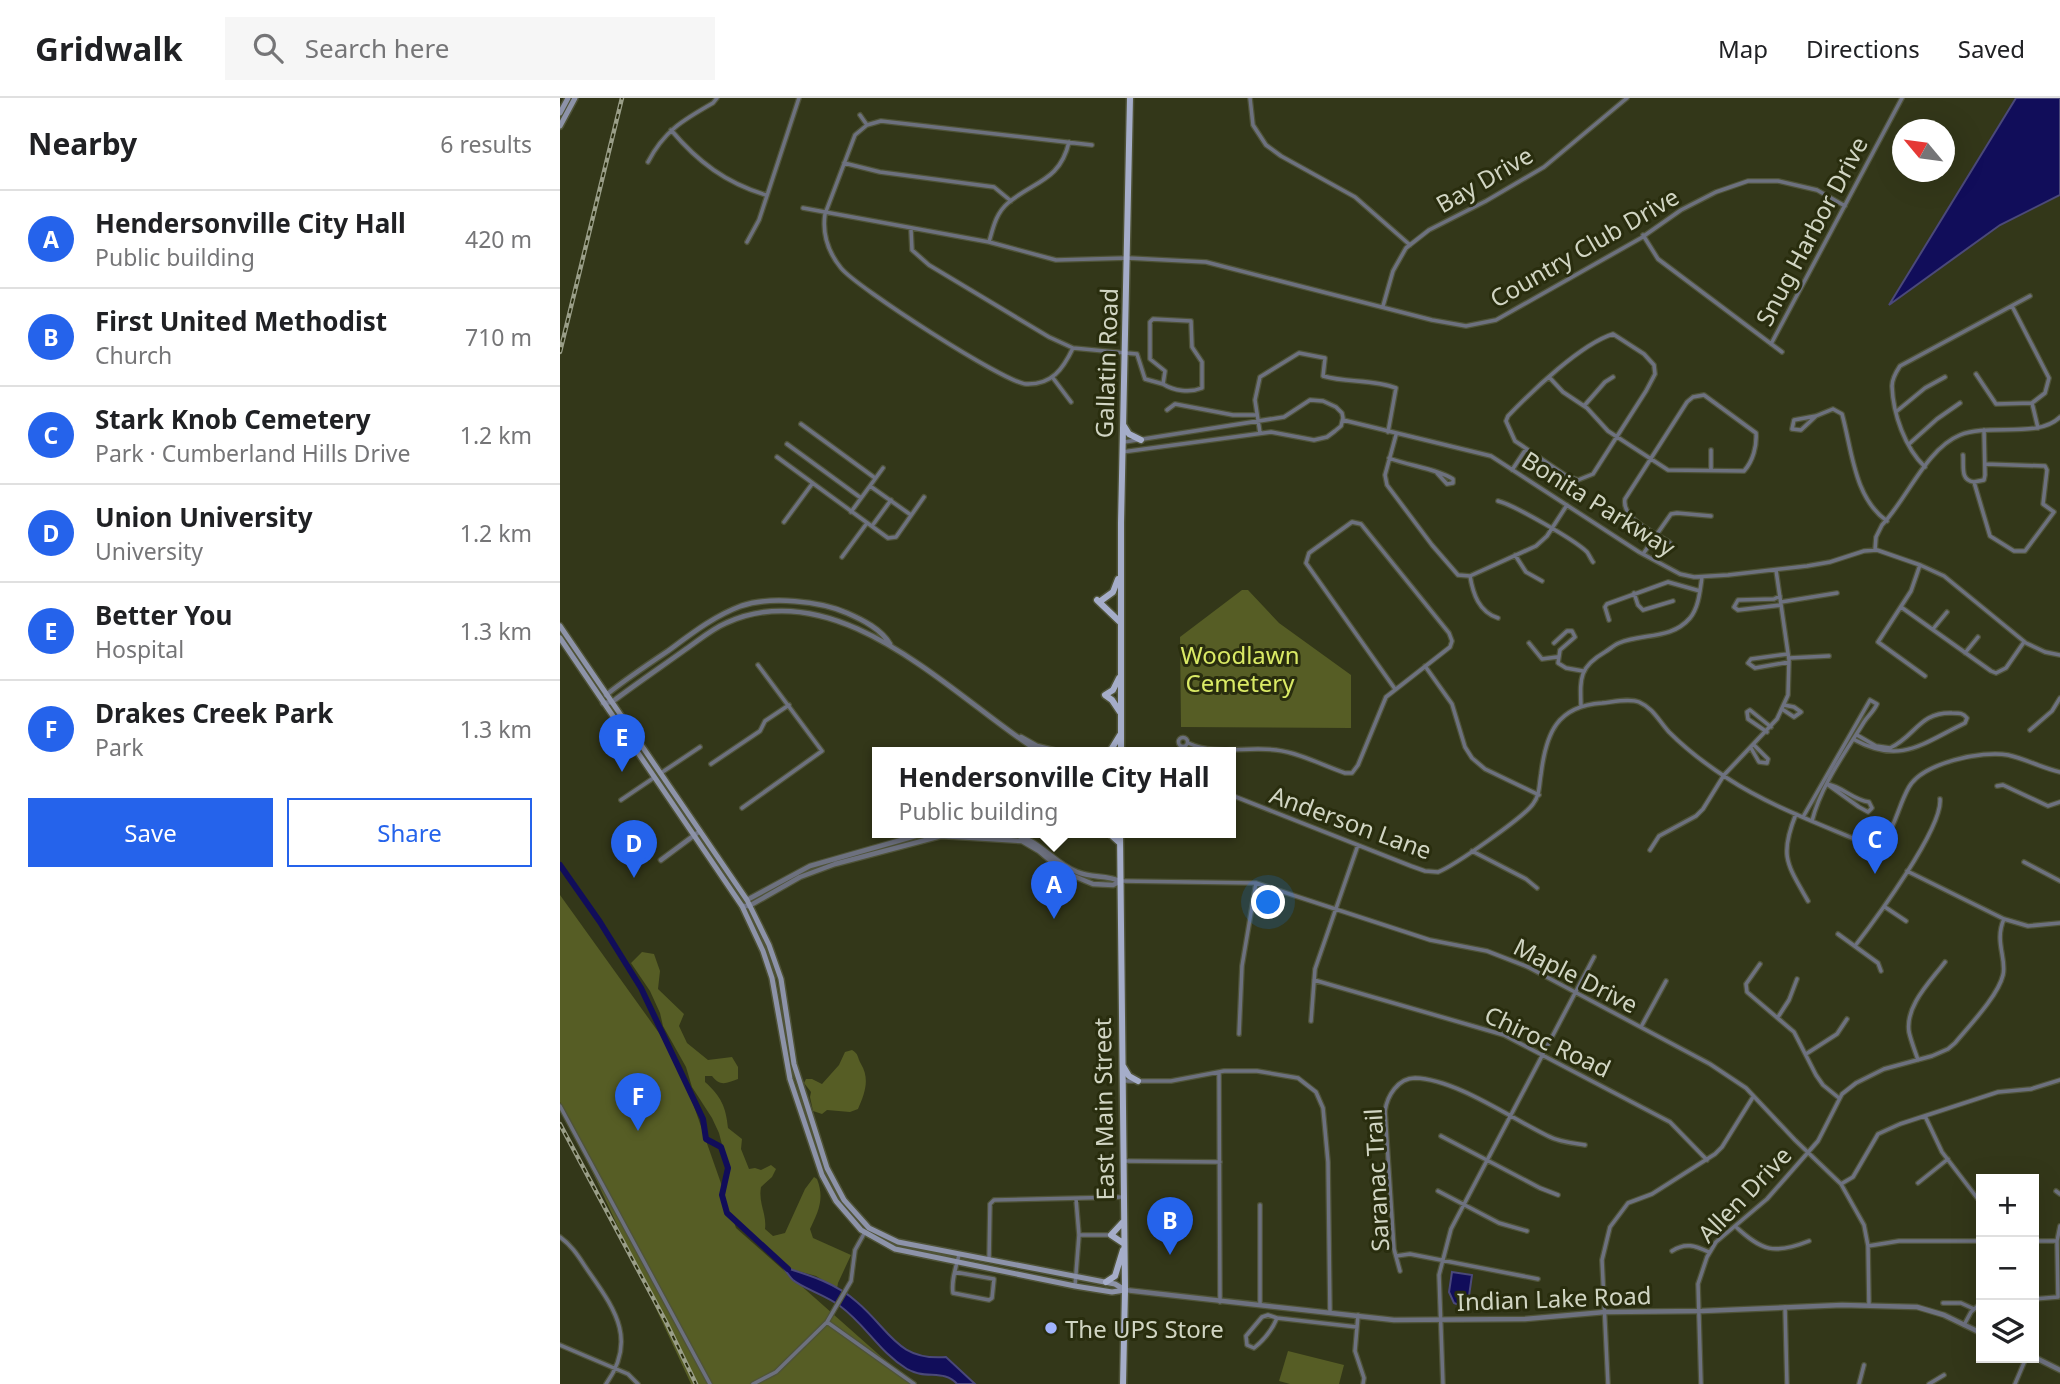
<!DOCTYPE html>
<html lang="en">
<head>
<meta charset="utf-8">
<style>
	body { margin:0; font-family:"Noto Sans",sans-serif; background:#f6f6f6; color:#202124 }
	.controls { position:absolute; right:21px; bottom:21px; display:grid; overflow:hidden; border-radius:0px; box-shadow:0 7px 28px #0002 }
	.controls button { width:63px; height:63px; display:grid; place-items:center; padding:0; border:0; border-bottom:2px solid #e0e0e0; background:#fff; color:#202124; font:35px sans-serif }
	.compass { position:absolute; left:1332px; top:21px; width:63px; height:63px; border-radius:50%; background:#fff; box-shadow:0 7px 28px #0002; rotate:299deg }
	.you { position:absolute; left:709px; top:805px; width:24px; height:24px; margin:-18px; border:5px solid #fff; border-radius:50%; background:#1a73e8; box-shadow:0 0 0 10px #1a73e833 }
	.badge { display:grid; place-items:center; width:46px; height:46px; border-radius:50%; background:#2563eb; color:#fff; font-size:23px; font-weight:700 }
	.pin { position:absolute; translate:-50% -58px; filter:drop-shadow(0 2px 4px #0008) }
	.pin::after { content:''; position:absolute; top:37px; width:24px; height:21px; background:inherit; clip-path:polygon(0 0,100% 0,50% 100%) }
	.popup { position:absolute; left:312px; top:649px; width:364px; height:91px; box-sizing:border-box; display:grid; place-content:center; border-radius:0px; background:#fff; filter:drop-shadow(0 2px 5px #0005); font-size:23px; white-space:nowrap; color:#757577 }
	.popup b { font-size:26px; color:#202124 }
	.popup::after { content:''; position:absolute; left:50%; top:100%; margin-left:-14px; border:14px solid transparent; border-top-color:#fff }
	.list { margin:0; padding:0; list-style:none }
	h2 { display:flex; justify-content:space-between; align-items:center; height:91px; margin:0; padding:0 28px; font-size:30px }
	h2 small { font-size:23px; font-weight:400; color:#757577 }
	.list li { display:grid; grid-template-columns:46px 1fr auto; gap:21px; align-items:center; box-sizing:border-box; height:98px; padding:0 28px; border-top:2px solid #e0e0e0 }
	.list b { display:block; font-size:26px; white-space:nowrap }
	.list p { margin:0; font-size:23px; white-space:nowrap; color:#757577 }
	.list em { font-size:23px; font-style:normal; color:#757577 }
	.actions { display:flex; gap:14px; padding:21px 28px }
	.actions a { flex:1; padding:16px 0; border:2px solid #2563eb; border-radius:0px; text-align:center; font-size:24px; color:#2563eb }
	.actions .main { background:#2563eb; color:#fff }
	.icon { flex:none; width:38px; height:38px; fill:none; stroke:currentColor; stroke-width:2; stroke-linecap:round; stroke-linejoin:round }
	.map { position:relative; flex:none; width:1500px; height:1286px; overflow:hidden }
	header { display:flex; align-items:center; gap:42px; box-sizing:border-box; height:98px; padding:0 35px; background:#fff; border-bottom:2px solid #e0e0e0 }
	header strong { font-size:33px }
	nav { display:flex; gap:38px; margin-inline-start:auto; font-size:24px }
	.search { width:490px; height:63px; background:#f6f6f6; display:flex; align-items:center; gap:18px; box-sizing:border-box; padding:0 24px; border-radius:0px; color:#757577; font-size:26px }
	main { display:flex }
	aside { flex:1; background:#fff }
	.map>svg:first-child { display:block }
	.green { fill:#565d25 }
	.water { fill:#110d5a; stroke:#4b497a; stroke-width:2 }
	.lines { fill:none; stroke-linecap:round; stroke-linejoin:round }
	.river { stroke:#110d5a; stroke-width:6 }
	.minor-casing { stroke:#4f5338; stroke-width:6 }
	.tertiary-casing { stroke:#4f5338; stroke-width:7 }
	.secondary-casing { stroke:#4f5338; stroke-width:8 }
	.primary-casing { stroke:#4f5338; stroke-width:9 }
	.minor { stroke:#6d717f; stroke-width:3.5 }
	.tertiary { stroke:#6d717f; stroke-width:4.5 }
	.secondary { stroke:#8d93a9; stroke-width:5 }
	.primary { stroke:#a5adc9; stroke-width:6 }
	.rail-casing { stroke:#9a9e88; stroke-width:4.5 }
	.rail { stroke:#292d0e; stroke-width:2; stroke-dasharray:5; stroke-linecap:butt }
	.poi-dot { fill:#a0b3fd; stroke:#292d0e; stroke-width:2.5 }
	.labels { text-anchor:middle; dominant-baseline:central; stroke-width:6; stroke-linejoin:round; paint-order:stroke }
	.street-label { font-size:24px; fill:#d1d5c3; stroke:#292d0e }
	.park-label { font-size:24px; fill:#daea65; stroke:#292d0e }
	.poi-label { font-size:24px; fill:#d1d5c3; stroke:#292d0e; text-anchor:start }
</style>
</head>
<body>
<header>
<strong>Gridwalk</strong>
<div class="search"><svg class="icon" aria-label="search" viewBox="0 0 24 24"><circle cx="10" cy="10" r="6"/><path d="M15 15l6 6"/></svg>Search here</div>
<nav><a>Map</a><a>Directions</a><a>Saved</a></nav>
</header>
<main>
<aside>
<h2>Nearby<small>6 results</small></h2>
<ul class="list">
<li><span class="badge">A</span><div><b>Hendersonville City Hall</b><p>Public building</p></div><em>420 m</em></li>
<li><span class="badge">B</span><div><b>First United Methodist</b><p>Church</p></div><em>710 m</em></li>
<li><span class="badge">C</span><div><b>Stark Knob Cemetery</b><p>Park · Cumberland Hills Drive</p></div><em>1.2 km</em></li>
<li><span class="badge">D</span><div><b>Union University</b><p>University</p></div><em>1.2 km</em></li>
<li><span class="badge">E</span><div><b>Better You</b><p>Hospital</p></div><em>1.3 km</em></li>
<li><span class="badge">F</span><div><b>Drakes Creek Park</b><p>Park</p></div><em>1.3 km</em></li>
</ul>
<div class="actions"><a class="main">Save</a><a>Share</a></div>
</aside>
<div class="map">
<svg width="1500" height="1286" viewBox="0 0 1500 1286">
	<rect width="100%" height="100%" fill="#333719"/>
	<path class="green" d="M682 492H688L719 525 791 577V630L621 629 620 539Z
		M0 797 117 960 163 1091 168 1070 159 1035 152 1020 132 989 126 969 103 928 100 915 90 893 71 865 82 854 94 856 100 873 98 891 124 916 119 928 127 945 148 962 172 959 178 969V981C167 985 160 989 152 978H145V984C161 998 166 1009 168 1030L182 1041 181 1051 189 1071 195 1070 201 1072 211 1067 216 1071 212 1079 201 1089C198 1105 207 1116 205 1131L213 1138 225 1135 245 1091 254 1079 257 1081C265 1101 258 1114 250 1131L253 1140 291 1157 278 1185 277 1191 256 1178 223 1169 173 1121 176 1130 352 1286H131L0 1004Z
		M292 952C299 956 297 959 301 966 310 981 305 995 298 1011L290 1014 267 1012 262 1016 253 1013 250 999 251 994 244 985 246 981H252L262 986 279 967 285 954Z
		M728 1253 784 1267 779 1286H730L719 1283Z"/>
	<path class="water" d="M1456 0H1500V97L1440 127 1329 207Z
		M223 1169C249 1177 276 1185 297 1204 330 1232 337 1263 386 1259L415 1286H397C384 1271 366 1282 347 1271 319 1254 306 1227 280 1208 268 1198 242 1190 233 1182 229 1178 226 1173 223 1169Z
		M892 1174 912 1177 909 1198 901 1208 894 1205 889 1194Z"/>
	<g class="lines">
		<path class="river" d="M0 767 40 824 81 890 143 1021 146 1041 161 1049 168 1070 162 1097 167 1115 228 1171"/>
		<defs>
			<path id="minor" d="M690 0 693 27 706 47 721 58 795 99 850 147
				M300 17 307 27
				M111 32C138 64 166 85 206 97
				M88 64C104 33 123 22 153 5L157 0
				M284 65 320 74 434 89 451 103
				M243 110 429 144 496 162 568 160 646 164 872 222 906 228 936 222 1081 140 1121 112 1156 94 1188 83H1218L1257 92 1285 108
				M351 132 352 152 369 167 489 239 513 250 577 256 585 281 603 286 605 273 590 261V224L593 221 631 223 632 249 642 264V290C630 295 614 293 603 286
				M1083 137 1098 161 1222 254
				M187 144 199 122 239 0
				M429 144C433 130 436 115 448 105 474 83 500 83 509 44
				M823 208 833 173 846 150 869 132 926 103 984 69 1067 0
				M1053 236 1084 256 1094 267 1095 276 1086 293 1033 376 1018 382 1005 377 955 343 946 323 948 318C972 293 1021 246 1053 236Z
				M1211 246 1342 0
				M513 250C503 271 492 287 466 286 445 285 296 189 281 170 268 154 262 137 265 116L295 37 307 27 321 23 532 47
				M1416 276 1436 306 1472 305 1485 295 1489 280 1452 208
				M989 279 1003 294 1027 310 1048 333 1108 372 1184 373C1193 363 1197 348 1196 335L1144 297 1133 299 1127 304 1065 401C1061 421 1096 435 1110 445
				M493 280 511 304
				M1472 305 1478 330
				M1024 308 1045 284 1053 279
				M607 312 615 306 673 317H697
				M1337 313 1365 290 1385 279
				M1256 318 1241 332 1232 331 1234 322 1256 318 1273 311 1282 316C1292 352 1294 400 1327 423
				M783 322 931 358 1079 454 1120 476 1134 479 1168 477 1247 468 1270 464 1304 453 1317 452 1360 467 1384 478 1466 545 1485 554 1500 557
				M241 326 315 380
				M700 335 695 302 700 279 739 255 765 260 763 278C787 285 813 281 836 290L828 334
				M836 337 825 377 827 387 872 447 898 477 910 478 976 448 987 438 1007 407
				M227 346 301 400
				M1349 346 1377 321 1400 305
				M562 354 711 334 754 342 767 339 775 333 781 328 783 320 782 315 776 309 763 303 750 302 724 319 564 344
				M1403 357C1404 369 1400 382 1414 384L1430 438 1454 453H1465L1494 414 1483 406 1487 372 1485 368 1425 366
				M217 359 328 440 336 439 364 399
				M829 360C849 368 875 370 893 381V385L887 386 877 375
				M1365 369C1345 350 1333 316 1332 288 1332 282 1336 274 1340 268L1470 198
				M952 372 966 351
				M1151 372V352
				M1414 384 1424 382 1425 377 1424 332
				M310 388 351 417
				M938 403C954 407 1015 442 1027 454 1028 455 1032 463 1033 464
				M291 414 323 370
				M224 424 252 386
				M312 428 331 402
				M1315 452 1316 439 1322 427C1347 401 1366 351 1400 337 1429 325 1478 341 1500 319
				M1083 456 1111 416 1117 415 1151 418
				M955 457 966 474 982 483
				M282 459 307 425
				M1360 467 1351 493 1318 544 1365 578
				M910 478C913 496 919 514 938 520
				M1074 495 1078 507 1083 512 1113 503
				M1220 498 1214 501 1178 502 1174 509 1178 512 1221 507
				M1221 504 1277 495
				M1341 509 1431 573 1436 575 1446 570 1464 544
				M1049 522 1045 509 1047 506 1108 484 1140 493
				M1373 531 1387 514
				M969 545 982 561 997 559
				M994 545 1007 533H1012L1015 539 1000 552 998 565 1006 570 1023 573
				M1405 555 1418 539
				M1228 556 1191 561 1188 565 1195 570 1229 564
				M1229 560 1269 558
				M865 568 892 606 905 649 912 660 925 671 979 697
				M1021 608C1020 580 1019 569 1045 554 1050 551 1054 547 1059 545 1083 535 1111 542 1130 520 1139 509 1140 492 1142 479
				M1222 611 1234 619 1241 614 1234 609 1224 607
				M1470 632 1492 613 1500 600
				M1207 634 1188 621 1187 614 1190 612 1211 629
				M618.5 644a4.5 4.5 0 1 1 9 0a4.5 4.5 0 1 1-9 0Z
				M1295 642C1341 667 1363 645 1405 625L1407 620C1403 615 1400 615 1392 615 1359 614 1356 638 1330 650L1316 648 1297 637
				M628 645C656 658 686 648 716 652 740 655 762 667 785 675H792L798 667 826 599 890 549 892 543 889 535 801 426 792 424 749 455 746 465 835 591
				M1191 650 1199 664 1207 665 1208 661 1194 647
				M151 666 200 633 205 623 229 607
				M101 675 140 649
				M1267 686C1283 689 1293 702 1309 704L1312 710 1308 714 1299 709Z
				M1437 688 1443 687 1488 708 1500 704
				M671 697 851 768 865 773 878 774C894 768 964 719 973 706 980 697 979 687 981 676 986 635 997 608 1042 605 1053 604 1069 600 1079 604 1093 610 1099 623 1109 634 1125 650 1147 667 1167 680 1211 709 1263 727 1311 748L1324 743C1336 727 1339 706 1349 689 1363 665 1422 652 1448 657 1466 661 1482 670 1500 674
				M61 702 95 679
				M182 710 262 653 198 567
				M1236 716C1219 758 1227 766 1248 803
				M1243 719 1310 602 1317 606C1314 613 1308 618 1304 624 1285 655 1261 687 1252 723
				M1090 752 1099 738 1136 718 1143 711 1164 677 1217 621 1228 597 1229 562 1216 472
				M912 753 966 781 977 790
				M1464 764 1500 783
				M1347 773 1444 821 1468 828 1500 825
				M561 783 696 785 870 842 927 853 968 869 1150 966 1186 990 1235 1042 1281 1086 1304 1127 1308 1148 1309 1207
				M1325 809 1346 823
				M1278 836 1318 865 1321 873
				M1295 848C1315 822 1383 730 1380 701
				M1200 866 1186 886 1187 894 1234 934 1256 977 1263 987 1279 1000
				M754 882 944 937 1110 1024 1147 1062
				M1218 919 1229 902 1237 881
				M751 923 755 871 798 747
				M1081 929 1106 883
				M679 936 682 868 696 785
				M1246 956 1277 936 1287 921
				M1358 962C1355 953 1351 943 1349 934 1345 908 1370 884 1385 864
				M659 975 660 1204
				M564 983H611L664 973H697L738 980 756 994 763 1010 768 1064 770 1215
				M0 1008 150 1286
				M1365 1018 1382 1054 1421 1105
				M881 1038 980 1090 998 1097
				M564 1063 660 1064
				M1358 1085 1388 1061
				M1281 1086 1293 1079 1318 1036 1340 1026 1438 994 1471 991 1500 982
				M878 1093 939 1125 967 1133
				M1496 1093 1500 1096
				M1175 1128C1202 1153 1214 1157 1249 1143
				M519 1137H551
				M0 1139C14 1149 21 1163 31 1177 57 1214 76 1244 46 1286
				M1474 1143H1497
				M1308 1148 1339 1143H1421
				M1112 1153C1126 1144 1135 1148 1149 1154
				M836 1158 850 1156 978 1181
				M429 1162 430 1106 434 1102 563 1099
				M840 1173 834 1151 825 1013C827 998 838 980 855 980 896 981 952 1021 988 1038 999 1044 1012 1045 1025 1047
				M395 1174 434 1181 432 1200 429 1202 393 1195C391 1183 396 1169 399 1157
				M515 1188 519 1137 516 1101
				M1498 1199 1497 1143 1500 1128
				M1474 1201 1498 1199
				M1383 1205H1401L1414 1211
				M700 1206V1107
				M1225 1209 1227 1286
				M798 1217 795 1253 804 1280 803 1286
				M717 1220C712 1232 704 1242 694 1250L687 1247 686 1238 702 1219 708 1217 717 1220 797 1229
				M267 1224 354 1286
				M1404 1227 1411 1214 1421 1205
				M0 1247 68 1276 78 1286
				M193 1286 216 1274 267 1224 291 1183 295 1152 305 1134
				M883 1286 879 1177 891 1131 1034 859
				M1048 1286 1042 1162 1050 1129 1068 1105 1092 1096 1155 1056 1162 1049 1193 999
				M1141 1286 1138 1186 1147 1159 1156 1144 1207 1101 1258 1043 1282 996 1296 985 1324 971 1372 958 1388 951 1395 945C1409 928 1438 898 1443 877 1447 861 1434 843 1444 821
				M1299 1286 1304 1267
				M1369 1286 1384 1277
				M1455 1286 1466 1260"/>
			<path id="tertiary" d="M46 597C66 581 87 567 108 553 131 536 154 518 181 508 210 498 260 503 287 515 303 522 321 531 330 546
				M43 605 52 604C76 586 101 569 126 551 139 542 152 531 166 525 280 473 394 600 481 655
				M461 639 477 648 505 655
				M449 735C482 742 490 763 517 774 531 780 546 777 560 783
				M101 762 140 733
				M187 802 250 768 366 735
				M182 808H189L240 779 275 766 381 738 462 743 479 753 504 774 533 786 553 787 561 783
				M565 1192 834 1222 965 1221 1045 1214 1142 1213 1282 1207 1357 1209 1384 1217 1421 1235
				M1474 1259 1500 1272"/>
			<path id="secondary" d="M0 15 8 0
				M0 28 15 0
				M0 528 187 802 209 847 221 881 234 966 267 1070 284 1102 309 1130 338 1144 555 1186 565 1192
				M0 540 182 808 203 853 212 880 230 981 262 1077 276 1103 301 1132 335 1151 515 1188 552 1194 565 1192"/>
			<path id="primary" d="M564 328 569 336 581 342
				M537 502 560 524
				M542 502 553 494 558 481
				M559 580 553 592 545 597 552 602 560 614
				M549 655 560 637
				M561 655V425L570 0
				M552 735 550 736 560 745
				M560 735 565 1192 563 1286
				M563 968 569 978 578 983
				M563 1124 551 1137 563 1145
				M546 1184 555 1178 563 1152"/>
		</defs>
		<use href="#minor" class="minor-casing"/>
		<use href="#tertiary" class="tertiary-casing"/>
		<use href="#secondary" class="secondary-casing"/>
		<use href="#primary" class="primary-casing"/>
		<use href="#minor" class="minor"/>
		<use href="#tertiary" class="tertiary"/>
		<use href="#secondary" class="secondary"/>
		<use href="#primary" class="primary"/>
		<defs>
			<path id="rail" d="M0 254 62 0
				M0 1026 106 1224 136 1286"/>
		</defs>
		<use href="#rail" class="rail-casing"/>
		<use href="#rail" class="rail"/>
	</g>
	<circle class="poi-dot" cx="491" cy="1230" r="7"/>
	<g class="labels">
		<g class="street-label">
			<text transform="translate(924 81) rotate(-30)">Bay Drive</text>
			<text transform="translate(1251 133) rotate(-62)">Snug Harbor Drive</text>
			<text transform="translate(1024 149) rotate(-30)">Country Club Drive</text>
			<text transform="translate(546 265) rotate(-88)">Gallatin Road</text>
			<text transform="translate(1039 405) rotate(32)">Bonita Parkway</text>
			<text transform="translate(791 724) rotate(20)">Anderson Lane</text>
			<text transform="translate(1016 877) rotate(27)">Maple Drive</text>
			<text transform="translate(988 943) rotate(25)">Chiroc Road</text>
			<text transform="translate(543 1011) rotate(-91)">East Main Street</text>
			<text transform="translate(816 1082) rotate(-93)">Saranac Trail</text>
			<text transform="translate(1184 1096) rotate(-46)">Allen Drive</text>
			<text transform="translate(994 1200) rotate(-2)">Indian Lake Road</text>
		</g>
		<g class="park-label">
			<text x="680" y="556">Woodlawn<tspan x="680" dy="28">Cemetery</tspan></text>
		</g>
		<g class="poi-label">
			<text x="505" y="1230">The UPS Store</text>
		</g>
	</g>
</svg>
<div class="controls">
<button>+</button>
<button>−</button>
<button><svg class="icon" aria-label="layers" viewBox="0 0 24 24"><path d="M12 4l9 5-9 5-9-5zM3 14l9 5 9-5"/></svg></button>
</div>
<svg class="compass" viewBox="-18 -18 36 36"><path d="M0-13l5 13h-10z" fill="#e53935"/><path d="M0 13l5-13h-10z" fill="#757577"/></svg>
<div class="you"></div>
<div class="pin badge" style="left:494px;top:821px">A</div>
<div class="popup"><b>Hendersonville City Hall</b>Public building</div>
<div class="pin badge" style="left:610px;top:1157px">B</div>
<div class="pin badge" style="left:1315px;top:776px">C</div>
<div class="pin badge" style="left:74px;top:780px">D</div>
<div class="pin badge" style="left:62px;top:674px">E</div>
<div class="pin badge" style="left:78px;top:1033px">F</div>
</div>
</main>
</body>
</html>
